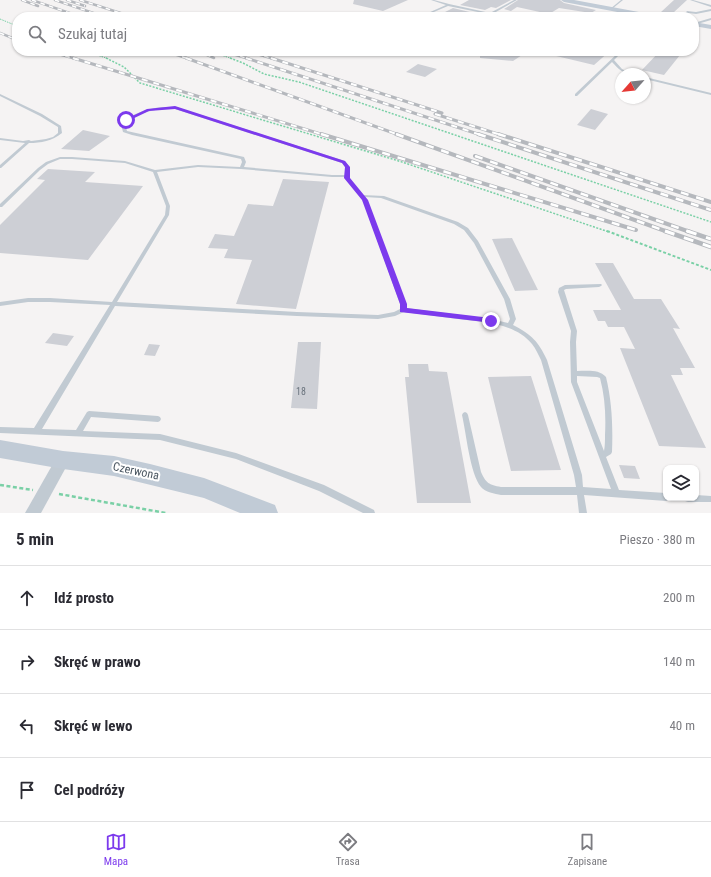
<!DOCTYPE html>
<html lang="pl">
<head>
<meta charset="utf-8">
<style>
	body { margin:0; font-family:"Roboto Condensed",sans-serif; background:#f2f2f3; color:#2b2b33 }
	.controls { position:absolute; right:12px; bottom:12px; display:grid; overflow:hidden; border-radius:8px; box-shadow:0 1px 3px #0004 }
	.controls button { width:36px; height:36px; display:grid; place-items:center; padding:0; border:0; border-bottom:1px solid #e1e1e2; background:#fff; color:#2b2b33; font:20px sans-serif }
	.compass { position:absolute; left:615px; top:68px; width:36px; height:36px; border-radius:50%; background:#fff; box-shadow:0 1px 3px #0004; rotate:243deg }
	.stop { position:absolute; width:12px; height:12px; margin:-9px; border:3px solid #7c3aed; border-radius:50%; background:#fff }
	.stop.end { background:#7c3aed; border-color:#fff; box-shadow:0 1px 4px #0008 }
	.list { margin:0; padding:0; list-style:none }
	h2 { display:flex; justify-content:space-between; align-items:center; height:52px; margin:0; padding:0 16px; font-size:17px }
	h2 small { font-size:13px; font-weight:400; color:#7c7c81 }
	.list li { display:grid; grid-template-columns:26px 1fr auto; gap:12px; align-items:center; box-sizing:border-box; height:64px; padding:0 16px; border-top:1px solid #e1e1e2 }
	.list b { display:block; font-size:15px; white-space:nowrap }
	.list em { font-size:13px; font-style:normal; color:#7c7c81 }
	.icon { flex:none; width:22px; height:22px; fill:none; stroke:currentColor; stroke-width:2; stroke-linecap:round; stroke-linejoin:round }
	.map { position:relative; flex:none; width:711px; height:513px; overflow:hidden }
	.search { position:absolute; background:#fff; box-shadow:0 1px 3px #0004; left:12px; right:12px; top:12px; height:44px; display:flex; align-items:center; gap:10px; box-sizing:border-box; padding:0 14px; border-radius:16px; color:#7c7c81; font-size:15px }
	.sheet { height:308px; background:#fff }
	nav { display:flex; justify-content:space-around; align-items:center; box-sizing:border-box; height:56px; border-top:1px solid #e1e1e2; background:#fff; font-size:11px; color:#7c7c81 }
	nav a { display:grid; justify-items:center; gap:2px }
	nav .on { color:#7c3aed }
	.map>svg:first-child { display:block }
	.building { fill:#cdcfd5 }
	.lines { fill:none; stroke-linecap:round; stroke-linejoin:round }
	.path-far3 { stroke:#7ad0a6; stroke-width:1; stroke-dasharray:1.5 1; stroke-linecap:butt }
	.path-far2 { stroke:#7ad0a6; stroke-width:1.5; stroke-dasharray:2 1.5; stroke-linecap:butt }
	.path-far1 { stroke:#7ad0a6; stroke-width:2; stroke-dasharray:3 2; stroke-linecap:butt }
	.path { stroke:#7ad0a6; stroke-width:2.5; stroke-dasharray:4 2.5; stroke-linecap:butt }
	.service { fill:#c1cad2; fill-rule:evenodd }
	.minor { fill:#c1cad2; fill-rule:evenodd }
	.secondary { fill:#c1cbd6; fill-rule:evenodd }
	.rail-far3-casing { stroke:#b5b8bd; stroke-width:2.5 }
	.rail-far2-casing { stroke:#b5b8bd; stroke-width:3 }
	.rail-far1-casing { stroke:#b5b8bd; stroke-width:4 }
	.rail-casing { stroke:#b5b8bd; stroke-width:4.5 }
	.rail-far3 { stroke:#fff; stroke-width:1.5; stroke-dasharray:4.5; stroke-linecap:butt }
	.rail-far2 { stroke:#fff; stroke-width:2; stroke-dasharray:6; stroke-linecap:butt }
	.rail-far1 { stroke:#fff; stroke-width:2.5; stroke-dasharray:8; stroke-linecap:butt }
	.rail { stroke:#fff; stroke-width:3; stroke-dasharray:10; stroke-linecap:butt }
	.route { fill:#7c3aed }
	.labels { text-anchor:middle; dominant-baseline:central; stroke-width:4; stroke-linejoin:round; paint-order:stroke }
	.near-number-label { font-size:10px; fill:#6b747e }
	.near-street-label { font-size:12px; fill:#4a5661; stroke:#fff }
</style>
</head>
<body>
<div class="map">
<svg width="711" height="513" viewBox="0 0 711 513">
	<rect width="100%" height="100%" fill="#f5f3f3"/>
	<path class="building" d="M354 0H408L383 11 353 4Z
		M469 0H511L496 8 491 7 485 10 460 5Z
		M518 0H560L564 3 596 10 591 13 559 8 549 14 517 7 511 11 504 9Z
		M674 0H687L673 13 661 12Z
		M453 8 478 14 472 17H460L443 13Z
		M480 51H528L513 61 480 58Z
		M553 51H580L591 54 594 51H610L594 65 552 55Z
		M660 51 680 55 664 75 642 70Z
		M418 64 437 69 425 77 406 72Z
		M591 109 608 114 595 130 577 125Z
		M83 130 110 136 89 151 61 149Z
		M48 169 95 172 85 182 143 186 88 260 0 253V225L45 180 37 179Z
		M283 179 329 182 296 309 236 304 252 260 224 258 228 249 208 248 215 234 234 236 248 204 273 206Z
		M512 238 538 290 515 291 492 239Z
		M595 263H613L634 299H661L680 329 673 328 695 368H680L683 375H671L706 448 659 446 620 348 635 349 624 327H608L605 321H598L593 310H621Z
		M53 333 74 336 67 346 45 343Z
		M298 342H321L317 409 291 408Z
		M149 344 160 345 155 356 144 355Z
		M408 364H428L429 371 447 372 471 503H417L405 377H409Z
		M531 376 561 470 511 471 488 377Z
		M619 465 635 466 640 479 624 478Z"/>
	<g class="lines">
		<path class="path-far3" d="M0 19 17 26
			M85 51 109 59
			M209 51 233 59"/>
		<path class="path-far2" d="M106 58 124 67 140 83 402 162 609 232
			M230 58 243 63 264 74 299 82 711 222"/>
		<path class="path-far1" d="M607 231 711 270"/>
		<path class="path" d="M0 485 33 490
			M59 494 166 513"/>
		<path class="service" d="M431 0H434L449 4 490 13 514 0H517L487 17H484L488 14 448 6 422 17H419L446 5Z
			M621 0H623L612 9H610Z
			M690 0H693L711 5V7Z
			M711 9V11L696 14 689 13 684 17H682L687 11 696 12Z
			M655 12 679 16 680 17H675L655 14 644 16 643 15Z
			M711 18V20L694 25V23Z
			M620 51H623L614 60 622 69 632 74C622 74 618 68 612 62L577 96H575V94Z
			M645 77 711 93V95L645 79Z
			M0 94 42 114 61 126 62 133C52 141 41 143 29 143L1 168H0V165L25 143 0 140V138L23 141 29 140 31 141 39 140 46 139 53 137 58 133V127L40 116 0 96Z
			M162 107H176L345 161 349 167V178L363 195 384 196 458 222 468 228 478 241 510 299 516 319 513 325C532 335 538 341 547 360L582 475 583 487 611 489 571 382 570 342 571 331 558 292 559 288 565 285 601 284 602 285 601 286 599 287 566 289 564 290 577 331 576 342 577 371C587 371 599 369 606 377 612 402 613 426 612 452L611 454 606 457 619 490 666 493V498H669V500L666 501 584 495 587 513H579L577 495H501C495 494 485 492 481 487 470 474 466 432 462 415L463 413 465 412 467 413 468 415 481 472C486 483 489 485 501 487H576L574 475 541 360C538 354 536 349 532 344 515 323 483 322 458 319 440 317 422 314 404 312L395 316 378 319 297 316 115 306 42 429 76 430 87 412 89 411 158 416 160 417 161 419 160 421 158 422 91 417 83 431 160 434 236 453 324 485 374 510 375 513H363L319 491 236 459 160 440 0 433V427L34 428 110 305 50 302H28L0 306V302L28 298H50L112 302 165 215 166 206 153 172 125 163 72 159H60L48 164 40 170 2 207H0V204L38 168 46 162 60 157H72L125 161 155 170 198 165 240 167 242 162 241 159 132 135 123 132 121 124C132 113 147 109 162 107ZM162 109H175L342 163 345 167V175H332L244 167 246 162 244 157 127 131 125 124C135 114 148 111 162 109ZM198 167 241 169 332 177H345L363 200 400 304V309L394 312 378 315 297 312 117 302 169 215 170 206 157 172ZM365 197 381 198 454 224 464 230 474 243 504 299 510 319 508 323 491 319 406 308V304L367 200ZM577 376 597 377 600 378C605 397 606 416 605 435 605 440 605 446 604 451L577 382Z
			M696 495 711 496V502H688L685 501 684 498H696Z"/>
		<path class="minor" d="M63 453 68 455 70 460 41 513H25L58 455Z"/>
		<path class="secondary" d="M561 0H574L655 15 658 17H644L564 2Z
			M694 22 711 25V29L694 26Z
			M0 440 63 451 114 456 150 464 204 478 275 505 278 513H240L204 498 114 476 63 469 0 458Z"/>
		<defs>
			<path id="rail-far3" d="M22 0 38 6
				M32 0 81 17
				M55 0 105 17
				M67 0 85 6
				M80 0 133 17
				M0 33 17 40
				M48 51 76 59
				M165 51 189 59
				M198 51 214 58
				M223 51 249 59
				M247 51 274 59"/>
			<path id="rail-far2" d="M73 58 324 135
				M186 58 399 135
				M246 58 481 135
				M271 58 442 113
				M435 114 501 135"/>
			<path id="rail-far1" d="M321 134 636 230
				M396 134 668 232
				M478 134 711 210
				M498 134 711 202
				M475 156 690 232"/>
			<path id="rail" d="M665 231 711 247
				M687 231 711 239"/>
		</defs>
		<use href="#rail-far3" class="rail-far3-casing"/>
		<use href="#rail-far2" class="rail-far2-casing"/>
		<use href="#rail-far1" class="rail-far1-casing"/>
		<use href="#rail" class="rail-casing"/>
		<use href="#rail-far3" class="rail-far3"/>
		<use href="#rail-far2" class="rail-far2"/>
		<use href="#rail-far1" class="rail-far1"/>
		<use href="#rail" class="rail"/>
	</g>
	<path class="route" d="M175 106 345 161 350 167V178L368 200 407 304V308L491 318 493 319V323L400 312V304L362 200 344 178 345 167 342 163 175 109 149 111 128 121 124 120 147 109Z"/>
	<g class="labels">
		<g class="near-number-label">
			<text x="301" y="391">18</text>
		</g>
		<g class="near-street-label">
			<text transform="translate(136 471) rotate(12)">Czerwona</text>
		</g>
	</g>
</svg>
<div class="controls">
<button><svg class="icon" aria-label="layers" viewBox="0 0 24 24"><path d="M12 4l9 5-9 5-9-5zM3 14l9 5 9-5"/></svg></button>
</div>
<svg class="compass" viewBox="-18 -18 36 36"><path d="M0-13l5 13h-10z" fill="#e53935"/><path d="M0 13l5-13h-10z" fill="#7c7c81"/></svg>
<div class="stop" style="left:126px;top:120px"></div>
<div class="stop end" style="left:491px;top:321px"></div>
<div class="search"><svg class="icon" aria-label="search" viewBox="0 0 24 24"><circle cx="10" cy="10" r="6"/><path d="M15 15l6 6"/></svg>Szukaj tutaj</div>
</div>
<section class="sheet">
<h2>5 min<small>Pieszo · 380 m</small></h2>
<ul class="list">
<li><svg class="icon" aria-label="ahead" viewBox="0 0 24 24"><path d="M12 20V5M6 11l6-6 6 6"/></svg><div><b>Idź prosto</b></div><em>200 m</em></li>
<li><svg class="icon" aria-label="right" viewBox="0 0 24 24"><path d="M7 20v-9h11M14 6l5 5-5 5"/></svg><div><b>Skręć w prawo</b></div><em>140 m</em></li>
<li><svg class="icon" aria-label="left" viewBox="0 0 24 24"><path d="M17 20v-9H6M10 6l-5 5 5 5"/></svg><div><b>Skręć w lewo</b></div><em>40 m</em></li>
<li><svg class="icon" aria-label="arrive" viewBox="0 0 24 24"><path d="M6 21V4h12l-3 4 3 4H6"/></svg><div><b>Cel podróży</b></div></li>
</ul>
</section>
<nav>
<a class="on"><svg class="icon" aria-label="map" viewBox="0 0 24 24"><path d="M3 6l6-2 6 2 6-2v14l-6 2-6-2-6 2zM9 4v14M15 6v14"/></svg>Mapa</a>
<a><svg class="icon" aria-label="directions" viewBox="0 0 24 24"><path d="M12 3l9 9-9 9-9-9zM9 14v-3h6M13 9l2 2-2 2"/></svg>Trasa</a>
<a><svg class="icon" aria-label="saved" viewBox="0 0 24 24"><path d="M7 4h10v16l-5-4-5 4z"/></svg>Zapisane</a>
</nav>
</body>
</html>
